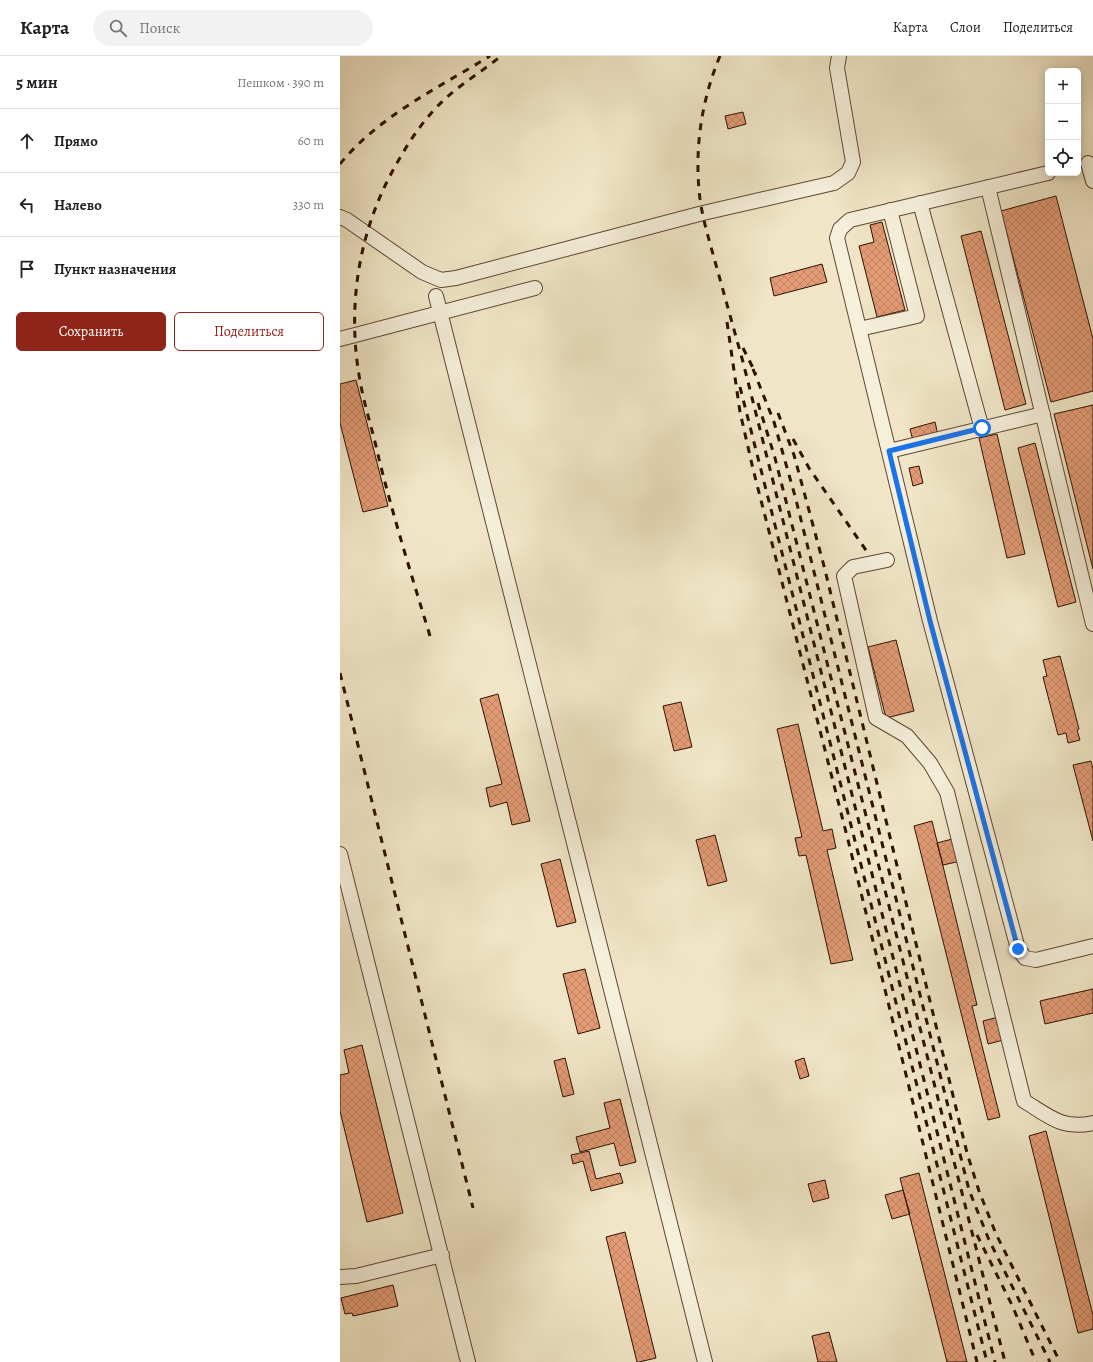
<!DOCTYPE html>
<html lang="ru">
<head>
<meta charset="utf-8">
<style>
	body { margin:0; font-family:Alegreya,serif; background:#f2f2f2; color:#202124 }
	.controls { position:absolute; right:12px; top:12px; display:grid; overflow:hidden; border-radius:6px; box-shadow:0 2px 10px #0003 }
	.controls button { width:36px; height:36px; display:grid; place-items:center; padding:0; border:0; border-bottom:1px solid #e0e0e0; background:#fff; color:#202124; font:20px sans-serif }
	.stop { position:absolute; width:12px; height:12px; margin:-9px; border:3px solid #1a73e8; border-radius:50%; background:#fff }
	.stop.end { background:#1a73e8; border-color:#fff; box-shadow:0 1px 4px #0008 }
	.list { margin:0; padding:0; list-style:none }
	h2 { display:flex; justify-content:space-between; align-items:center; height:52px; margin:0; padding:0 16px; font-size:17px }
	h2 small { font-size:13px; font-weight:400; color:#757577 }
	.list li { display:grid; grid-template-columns:26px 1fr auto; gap:12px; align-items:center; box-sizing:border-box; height:64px; padding:0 16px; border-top:1px solid #e0e0e0 }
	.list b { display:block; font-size:15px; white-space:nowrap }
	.list em { font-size:13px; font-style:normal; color:#757577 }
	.actions { display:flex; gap:8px; padding:12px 16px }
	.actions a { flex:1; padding:9px 0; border:1px solid #8f2418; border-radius:6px; text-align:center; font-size:14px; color:#8f2418 }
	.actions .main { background:#8f2418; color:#fff }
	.icon { flex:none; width:22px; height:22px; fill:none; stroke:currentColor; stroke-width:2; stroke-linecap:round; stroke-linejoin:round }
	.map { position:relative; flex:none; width:753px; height:1306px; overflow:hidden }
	header { display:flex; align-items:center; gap:24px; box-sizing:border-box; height:56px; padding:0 20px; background:#fff; border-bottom:1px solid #e0e0e0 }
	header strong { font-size:19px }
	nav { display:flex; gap:22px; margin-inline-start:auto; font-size:14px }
	.search { width:280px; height:36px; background:#f2f2f2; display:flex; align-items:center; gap:10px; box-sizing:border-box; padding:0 14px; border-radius:22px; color:#757577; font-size:15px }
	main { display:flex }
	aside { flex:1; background:#fff }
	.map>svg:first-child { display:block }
	.building { fill:url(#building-cross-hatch); stroke:#2e1000 }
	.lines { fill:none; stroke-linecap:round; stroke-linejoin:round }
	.minor-casing { stroke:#5e4632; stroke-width:16 }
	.minor { stroke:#f5efdb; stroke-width:14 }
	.rail { stroke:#2e1000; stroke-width:3; stroke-dasharray:7 7; stroke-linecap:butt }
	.route { stroke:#1a73e8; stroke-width:5 }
</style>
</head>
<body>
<header>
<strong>Карта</strong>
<div class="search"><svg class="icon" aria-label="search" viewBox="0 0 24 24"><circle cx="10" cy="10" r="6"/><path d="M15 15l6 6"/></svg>Поиск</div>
<nav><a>Карта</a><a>Слои</a><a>Поделиться</a></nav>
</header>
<main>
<aside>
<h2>5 мин<small>Пешком · 390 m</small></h2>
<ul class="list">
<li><svg class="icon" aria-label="ahead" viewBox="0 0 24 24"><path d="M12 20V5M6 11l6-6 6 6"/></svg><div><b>Прямо</b></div><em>60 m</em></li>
<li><svg class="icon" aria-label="left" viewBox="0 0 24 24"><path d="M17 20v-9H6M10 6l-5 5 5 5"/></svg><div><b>Налево</b></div><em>330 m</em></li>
<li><svg class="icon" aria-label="arrive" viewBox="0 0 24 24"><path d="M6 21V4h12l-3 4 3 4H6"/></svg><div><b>Пункт назначения</b></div></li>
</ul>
<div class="actions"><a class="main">Сохранить</a><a>Поделиться</a></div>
</aside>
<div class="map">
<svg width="753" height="1306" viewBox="0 0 753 1306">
	<defs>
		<pattern id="building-cross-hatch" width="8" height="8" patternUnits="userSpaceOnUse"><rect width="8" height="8" fill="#e29b74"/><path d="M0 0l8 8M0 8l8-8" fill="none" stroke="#c28463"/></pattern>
	</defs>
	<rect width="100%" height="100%" fill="#f0e6c7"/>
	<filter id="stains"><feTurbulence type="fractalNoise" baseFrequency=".005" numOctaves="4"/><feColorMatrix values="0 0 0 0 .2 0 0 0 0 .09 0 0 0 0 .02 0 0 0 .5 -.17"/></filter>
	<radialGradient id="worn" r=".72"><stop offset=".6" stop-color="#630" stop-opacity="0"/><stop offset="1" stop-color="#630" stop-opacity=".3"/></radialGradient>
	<path class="building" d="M403 56 406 68 388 73 385 60Z
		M716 140 753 283V335L711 346 661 155Z
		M542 166 565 254 537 261 519 190 534 186 530 169Z
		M641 175 686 348 665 354 621 180Z
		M482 208 487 226 434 240 430 222Z
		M16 324 48 450 23 456 0 367V328Z
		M753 349V513L714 358Z
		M595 366 598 379 573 385 570 373Z
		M657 378 685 498 667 502 639 382Z
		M695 387 736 546 718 551 678 392Z
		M579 410 583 427 573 430 569 412Z
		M556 584 574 655 546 662 528 591Z
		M720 600 739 673 737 674 740 684 728 687 726 677 718 679 703 621 707 620 703 604Z
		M158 638 190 765 172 769 167 746 150 751 146 732 162 728 140 643Z
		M341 646 352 691 334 695 323 650Z
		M458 668 483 775 492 773 496 792 487 794 513 904 491 908 466 799 459 800 455 782 462 781 437 673Z
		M751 705 753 713V785L733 709Z
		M592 765 637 949 632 950 660 1061 648 1064 574 770Z
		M375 779 387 825 368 830 356 784Z
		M616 782 621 805 603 809 597 787Z
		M220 803 236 866 217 871 201 808Z
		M245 913 260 972 238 978 223 918Z
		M753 933V957L705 968 700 945Z
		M662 960 667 983 648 988 643 965Z
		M22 989 63 1157 27 1166 0 1055V1019L9 1017 4 994Z
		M225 1002 234 1038 223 1041 214 1005Z
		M464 1002 469 1020 460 1023 455 1005Z
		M280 1043 296 1106 280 1110 274 1087 240 1096 236 1081 270 1072 264 1047Z
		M706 1075 753 1259V1273L738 1277 689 1080Z
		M249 1095 256 1123 280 1117 283 1127 251 1135 243 1105 233 1108 231 1099Z
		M579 1117 627 1306H607L560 1122Z
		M485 1124 489 1142 473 1146 468 1128Z
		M563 1134 570 1158 552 1163 545 1139Z
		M285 1176 316 1302 299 1306H297L266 1181Z
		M53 1229 58 1250 13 1260 12 1257 5 1258 1 1242Z
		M489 1276 497 1306H478L472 1280Z"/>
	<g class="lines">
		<defs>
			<path id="minor" d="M748 107 753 125
				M708 117 510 164 500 173 497 182 590 565 678 893 685 902 696 904 753 890
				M648 131 753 568
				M580 147 642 373
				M0 161 7 164 82 216 101 224 116 222 363 157 494 127 508 117 513 106 497 12 499 0
				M96 240 365 1306
				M519 273 577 260 550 154
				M0 283 195 232
				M549 395 703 358
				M547 504 513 511 504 520 536 662 567 680 590 707 607 736 684 1045C709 1060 722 1074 753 1067
				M0 798 128 1306
				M0 1221 16 1220 102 1199"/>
		</defs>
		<use href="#minor" class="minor-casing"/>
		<use href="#minor" class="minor"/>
		<path class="rail" d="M380 0C361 45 354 95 360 143 363 165 370 187 376 209 385 241 394 274 403 306L655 1306
			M0 108C39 60 98 32 150 0
			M387 266 400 356 413 413 508 784 637 1306
			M403 292 416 318
			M413 313 434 366 455 440 629 1134 649 1184 710 1306
			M400 331 647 1306
			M418 347 435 402 665 1306
			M438 357 454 399 484 510 627 1097 639 1135 656 1178 720 1306
			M453 383 469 412 528 497
			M90 580C72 521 54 463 39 403 34 380 27 358 22 335 6 260 16 183 52 116 66 90 83 63 105 43 122 27 143 15 161 0
			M0 617 133 1152
			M637 1179 672 1249 696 1306"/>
	</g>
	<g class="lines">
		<path class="route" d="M642 372 549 395 590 565 678 893"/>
	</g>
	<rect width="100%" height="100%" filter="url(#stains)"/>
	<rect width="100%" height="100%" fill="url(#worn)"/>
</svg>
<div class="controls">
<button>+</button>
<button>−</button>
<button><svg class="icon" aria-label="locate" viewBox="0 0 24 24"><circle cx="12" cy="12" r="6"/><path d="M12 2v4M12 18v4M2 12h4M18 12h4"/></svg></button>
</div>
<div class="stop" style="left:642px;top:372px"></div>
<div class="stop end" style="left:678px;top:893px"></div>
</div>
</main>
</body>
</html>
